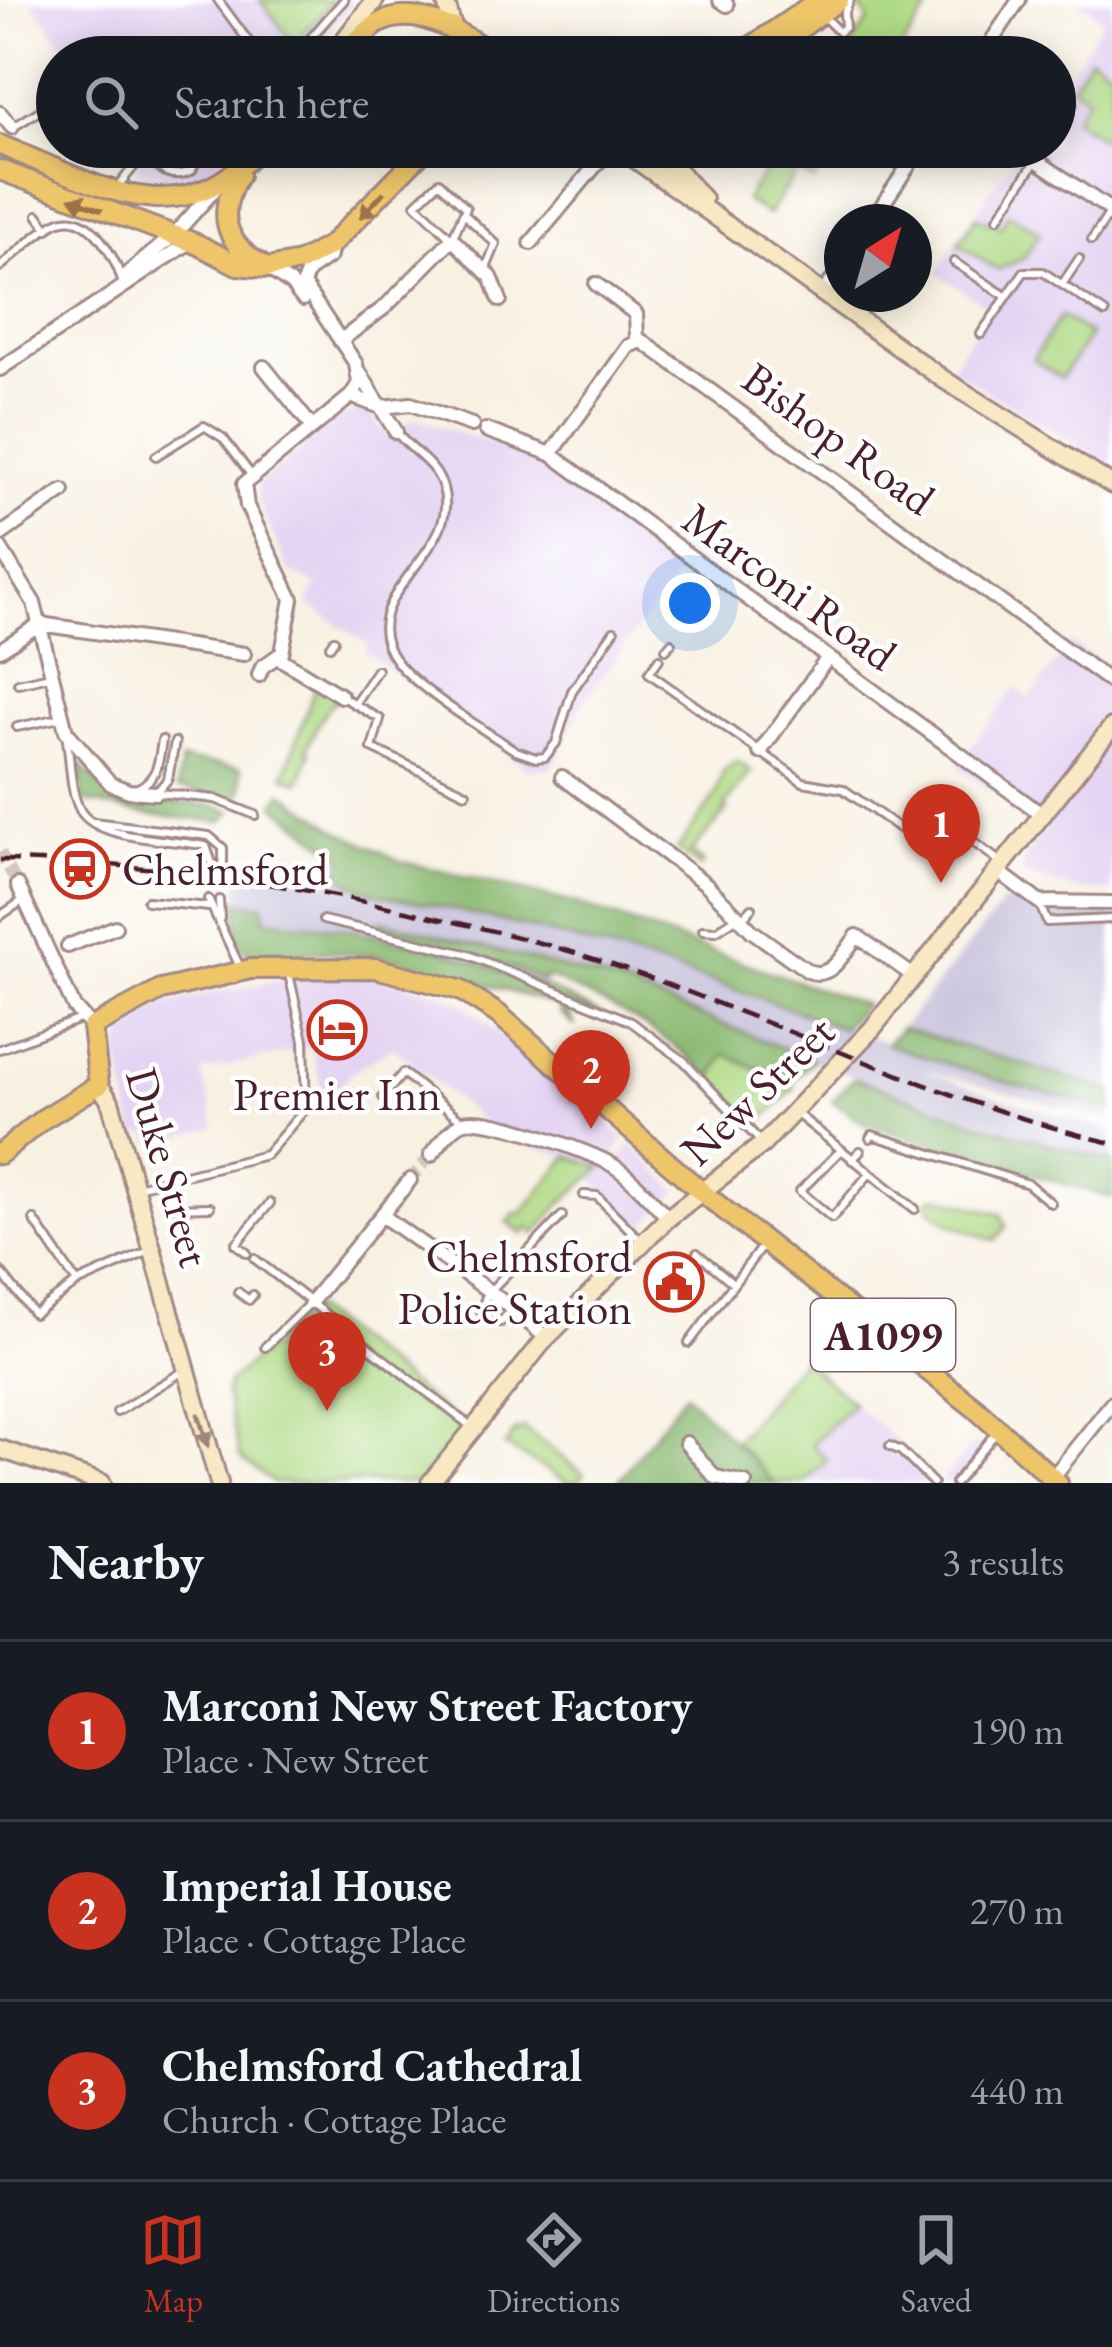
<!DOCTYPE html>
<html lang="en">
<head>
<meta charset="utf-8">
<style>
	body { margin:0; font-family:"EB Garamond",serif; background:#20242c; color:#f1f3f6 }
	.compass { position:absolute; left:824px; top:204px; width:108px; height:108px; border-radius:50%; background:#171b24; box-shadow:0 6px 30px #0003; rotate:37deg }
	.you { position:absolute; left:690px; top:603px; width:42px; height:42px; margin:-30px; border:9px solid #fff; border-radius:50%; background:#1a73e8; box-shadow:0 0 0 18px #1a73e833 }
	.badge { display:grid; place-items:center; width:78px; height:78px; border-radius:50%; background:#c8321e; color:#fff; font-size:39px; font-weight:700 }
	.pin { position:absolute; translate:-50% -99px; filter:drop-shadow(0 3px 6px #0008) }
	.pin::after { content:''; position:absolute; top:63px; width:42px; height:36px; background:inherit; clip-path:polygon(0 0,100% 0,50% 100%) }
	.list { margin:0; padding:0; list-style:none }
	h2 { display:flex; justify-content:space-between; align-items:center; height:156px; margin:0; padding:0 48px; font-size:51px }
	h2 small { font-size:39px; font-weight:400; color:#9ea1a6 }
	.list li { display:grid; grid-template-columns:78px 1fr auto; gap:36px; align-items:center; box-sizing:border-box; height:180px; padding:0 48px; border-top:3px solid #363941 }
	.list b { display:block; font-size:45px; white-space:nowrap }
	.list p { margin:0; font-size:39px; white-space:nowrap; color:#9ea1a6 }
	.list em { font-size:39px; font-style:normal; color:#9ea1a6 }
	.icon { flex:none; width:66px; height:66px; fill:none; stroke:currentColor; stroke-width:2; stroke-linecap:round; stroke-linejoin:round }
	.map { position:relative; flex:none; width:1112px; height:1483px; overflow:hidden }
	.search { position:absolute; background:#171b24; box-shadow:0 6px 30px #0003; left:36px; right:36px; top:36px; height:132px; display:flex; align-items:center; gap:30px; box-sizing:border-box; padding:0 42px; border-radius:66px; color:#9ea1a6; font-size:45px }
	.sheet { height:696px; background:#171b24 }
	nav { display:flex; justify-content:space-around; align-items:center; box-sizing:border-box; height:168px; border-top:3px solid #363941; background:#171b24; font-size:33px; color:#9ea1a6 }
	nav a { display:grid; justify-items:center; gap:6px }
	nav .on { color:#c8321e }
	.map>svg:first-child { display:block }
	.built { fill:#e4d3f2 }
	.industrial { fill:#c6c0da }
	.green { fill:#afda85; stroke:#7c7c58; stroke-width:3 }
	.forest { fill:#8bba72; stroke:#6a6c4e; stroke-width:3 }
	.lines { fill:none; stroke-linecap:round; stroke-linejoin:round }
	.street-tunnel { stroke:#d5c7bd; stroke-width:12; stroke-dasharray:12 6; stroke-linecap:butt }
	.lane-casing { stroke:#a18886; stroke-width:12 }
	.street-casing { stroke:#a18886; stroke-width:18 }
	.secondary-casing { stroke:#a18886; stroke-width:22 }
	.primary-casing { stroke:#a18886; stroke-width:24 }
	.lane { stroke:#fff; stroke-width:6 }
	.street { stroke:#fff; stroke-width:12 }
	.secondary { stroke:#f8e8c3; stroke-width:16 }
	.primary { stroke:#eec569; stroke-width:18 }
	.rail { stroke:#4a1f2b; stroke-width:4.5; stroke-dasharray:18 9; stroke-linecap:butt }
	.oneway { fill:#9c724a }
	.oneway2 { fill:#a18477 }
	.labels { text-anchor:middle; dominant-baseline:central; stroke-width:9; stroke-linejoin:round; paint-order:stroke }
	.shield { fill:#fff; stroke:#80626b; stroke-width:3 }
	.shield-label { font-size:42px; font-weight:bold; fill:#4a1f2b }
	.street-label { font-size:45px; fill:#4a1f2b; stroke:#fff }
	.poi-label { font-size:45px; fill:#4a1f2b; stroke:#fff; text-anchor:start }
</style>
</head>
<body>
<div class="map">
<svg width="1112" height="1483" viewBox="0 0 1112 1483">
	<rect width="100%" height="100%" fill="#fff"/>
	<filter id="ink" filterUnits="userSpaceOnUse"><feTurbulence type="fractalNoise" baseFrequency=".00833" numOctaves="2"/><feDisplacementMap in="SourceGraphic" scale="24" xChannelSelector="R" yChannelSelector="G"/><feConvolveMatrix kernelMatrix="1 2 1 2 8 2 1 2 1" color-interpolation-filters="sRGB"/></filter>
	<filter id="wash" filterUnits="userSpaceOnUse"><feTurbulence type="fractalNoise" baseFrequency=".004" numOctaves="4" result="noise"/><feDisplacementMap in="SourceGraphic" scale="48" xChannelSelector="R" yChannelSelector="G"/><feGaussianBlur stdDeviation="2.7" result="paint"/><feColorMatrix in="noise" values="0 0 0 0 0 0 0 0 0 0 0 0 0 0 0 0 0 1.4 0 .05"/><feComposite in="paint" operator="in"/></filter>
	<g filter="url(#wash)">
		<rect width="100%" height="100%" fill="#f8f1e2"/>
		<path class="built" d="M31 0H357L305 57H72Z
			M1077 0H1112V467L950 368 990 308 936 273 1019 147H1055V93L1104 19Z
			M138 147H235L213 169 191 179 161 182 144 180 136 172 137 165 130 157Z
			M361 410 370 412 387 437 415 418 536 458 684 565 580 707 556 762 547 769H528L365 652 368 645 307 603 317 585 290 572 257 500 258 484 340 417Z
			M1071 641 1112 672V892L1080 891 1023 874V861L1045 831 957 766 1015 688 1030 698Z
			M298 976H372L439 993 460 1002 604 1117 625 1139 614 1154 620 1158 631 1144 678 1191 641 1229 591 1178 602 1166 504 1139 393 1047 352 1072 330 1098 323 1091 311 1047 202 1072 216 1128 151 1143 148 1133 135 1136 118 1051 123 1035 141 1014 170 1003Z
			M802 1359 904 1447 940 1483 974 1442 991 1458 969 1483H774Z"/>
		<path class="industrial" d="M240 866 326 884 337 871 342 877 382 894 626 953 996 1080 1112 1110V1121L913 1067 1003 1099 1112 1131V1162L917 1101 614 982 486 946 431 939 501 962 545 981 543 986 398 938 282 918 264 919 237 902Z
			M1009 896 1031 912 1112 911V1091L901 1028Z"/>
		<path class="green" d="M260 0H334L294 44Z
			M866 0H934L896 57H843L869 20 859 7Z
			M1090 56 1112 71V125L1103 139 1073 119 1088 97 1072 85Z
			M782 147H836L814 181 797 171 768 215 745 200Z
			M1008 213 1040 233 1024 257 998 270 958 244 976 217 1001 227Z
			M1061 316 1090 335 1061 378 1033 359Z
			M316 685 339 699C323 705 315 733 306 749L310 752 300 782 284 776Z
			M737 761 751 771 725 806 728 809 691 852 703 862 700 867 677 850 715 796 724 770Z
			M724 1053 795 1088 757 1125 712 1078Z
			M569 1156 603 1167 562 1202 536 1234 529 1228 523 1234 508 1222 516 1213 520 1215Z
			M936 1196 1001 1214 1006 1227 995 1241 950 1224 929 1208 928 1200Z
			M312 1308 465 1427 420 1483H273L240 1457 226 1393 228 1383 266 1349H273L277 1337Z
			M802 1359 853 1403 812 1444 827 1460 804 1483H774L735 1441Z
			M523 1428 584 1474 577 1483H569L505 1446 516 1430 520 1432Z"/>
		<path class="forest" d="M181 760 241 768 242 788 238 800 177 788Z
			M79 763C135 830 162 787 232 811L221 822 145 814 83 801Z
			M282 792 338 830 400 861 573 903 865 1005 843 1028C708 977 571 936 430 904 401 898 357 895 337 871L344 859 275 805Z
			M237 902 263 905 265 919 340 928 434 947 543 986 622 1025 573 1006 568 1012 575 1026 559 1012 563 1007 398 959 331 952 249 955 237 943Z
			M381 920 614 982 813 1060 790 1083 725 1054 712 1078C660 1027 614 1008 550 978L545 977V981L467 951 380 927Z
			M901 1028 1112 1091V1110L996 1080 886 1044Z
			M854 1078 978 1123 1112 1162V1198L865 1124 832 1101Z
			M685 1393 774 1483H617Z"/>
	</g>
	<g filter="url(#ink)">
		<g class="lines">
			<path class="street-tunnel" d="M0 852 18 885
				M410 1180 431 1155"/>
			<defs>
				<path id="lane" d="M218 0 260 57
					M825 18 839 32 845 27 844 14 850 0
					M294 57 344 0
					M15 126 57 100
					M1055 131 1073 102
					M439 182 466 208 452 239 416 204Z
					M119 185 144 154C159 169 171 181 192 170L202 147
					M38 215 48 229
					M465 215 496 244 486 268
					M998 218 1045 147
					M1092 240 1110 212
					M954 262 1007 297
					M0 267C14 256 48 222 64 220 93 215 116 260 122 281
					M1063 283 1079 259
					M981 334 1024 272H1043L1105 313
					M396 432C411 451 436 463 443 488 463 555 346 597 397 662 419 690 484 730 516 751L536 758 545 757 556 743 572 691 614 631
					M156 456 204 426 223 438 252 476
					M330 646 334 640
					M666 649 671 643
					M659 659 649 673 803 782 843 789 899 828 929 810 1002 863
					M18 683 50 676
					M341 696 380 719 372 748 466 793
					M354 704 377 670
					M17 727 60 718
					M66 735C71 758 69 789 80 810 97 841 174 839 206 846L212 863
					M138 788C158 778 159 761 162 740
					M156 793 168 779 175 742
					M159 793 215 799 255 815
					M93 822 209 836 223 848V864
					M208 899 240 967
					M219 900 220 918
					M147 901 209 907
					M1040 905 1047 922 1112 919
					M0 916 22 901
					M742 919 752 908
					M323 920 466 954 630 1021 684 1061 760 1141
					M703 930 716 931 736 918
					M0 1049 80 1019
					M383 1097 403 1073 461 1120
					M797 1114 915 1209
					M870 1138 872 1135 1028 1184 1051 1203
					M840 1151 800 1191 832 1218 869 1174
					M852 1160 860 1151
					M137 1187 266 1155 306 1108 304 1040 288 970
					M584 1195 597 1196 640 1240
					M174 1208 210 1207
					M34 1220 77 1283 149 1251
					M247 1253 236 1244 270 1203
					M697 1253 733 1283
					M255 1259 473 1428
					M0 1271 34 1314 77 1283
					M491 1290 562 1216
					M488 1291 481 1311 488 1322H501L511 1310
					M238 1292 249 1300 253 1295
					M689 1343 763 1245
					M265 1347 311 1302
					M117 1412 182 1372
					M890 1446 901 1451 933 1483
					M955 1483 997 1431"/>
				<path id="street" d="M720 0 727 5
					M981 57 1019 0
					M0 113 12 127
					M1036 160 1112 211
					M871 222 921 147
					M531 243 611 147
					M267 268 291 284 303 299
					M127 280V274L173 236 216 188
					M596 284 636 314 637 340
					M824 292 842 266
					M340 341 385 307 452 239 491 277 500 300
					M264 367 312 427
					M0 369 190 242
					M360 373 396 432
					M351 396 381 407 411 404 472 425
					M486 430 551 454 1044 816
					M551 454 629 346 642 341 1112 683
					M0 535 63 491
					M0 548 34 603 66 731 111 784 129 791 156 793
					M40 624 244 654
					M0 650 40 624
					M279 658 341 696
					M259 675 262 667 282 653 292 599 247 506 244 484 351 396 359 383 356 364 303 284 308 271 330 256 331 245
					M760 752 827 659
					M562 777 706 884 752 931 808 971C832 981 844 952 857 936L915 977
					M999 872 1039 902 1112 903
					M18 885 74 1007 92 1027
					M68 946 115 927
					M431 1155C440 1144 450 1128 464 1122 485 1114 593 1152 614 1166 634 1180 651 1199 668 1218
					M382 1215C437 1257 496 1291 546 1338
					M311 1302 410 1180
					M686 1443 715 1477 745 1483
					M1052 1478 1112 1403"/>
				<path id="secondary" d="M445 0 453 27
					M331 57 375 0
					M618 147 943 379 1112 485
					M649 147 676 170
					M671 147 673 165 703 199
					M99 1085 110 1101 219 1483
					M0 1449 102 1483
					M430 1483 546 1338 668 1218 763 1144 872 1029 1112 727"/>
				<path id="primary" d="M453 27 459 57
					M340 57C351 47 363 33 376 25 416 0 467 38 500 57
					M736 57 819 0
					M762 57 839 0
					M0 145C92 182 181 242 259 147
					M0 170 197 244 237 265 267 268 300 262 331 245 427 147
					M239 175C216 213 224 243 262 265
					M0 1154 43 1119 99 1085 92 1027 161 990 251 969 375 968 460 990 498 1014 703 1193 975 1408 1058 1483"/>
			</defs>
			<use href="#lane" class="lane-casing"/>
			<use href="#street" class="street-casing"/>
			<use href="#secondary" class="secondary-casing"/>
			<use href="#primary" class="primary-casing"/>
			<use href="#lane" class="lane"/>
			<use href="#street" class="street"/>
			<use href="#secondary" class="secondary"/>
			<use href="#primary" class="primary"/>
			<path class="rail" d="M0 860C146 862 290 883 432 917 491 930 550 944 607 963 777 1020 938 1102 1112 1143"/>
		</g>
		<defs><path id="oneway-solid" d="M-6-.8H1V-3.2L6.5 0L1 3.2V.8H-6Z" transform="scale(3)"/></defs>
		<g class="oneway">
			<use href="#oneway-solid" transform="translate(86 204) rotate(-159)"/>
			<use href="#oneway-solid" transform="translate(372 205) rotate(133)"/>
		</g>
		<use class="oneway2" href="#oneway-solid" transform="translate(203 1430) rotate(73)"/>
	</g>
	<defs>
		<symbol id="station-ring" viewBox="-11 -11 22 22"><circle r="9.5" fill="#fff" stroke="#c8321e" stroke-width="1.5"/><path d="M-3-6H3Q5-6 5-4V2Q5 4 3 4L4.5 6H3L1.5 4h-3L-3 6H-4.5L-3 4Q-5 4-5 2V-4Q-5-6-3-6ZM-3.5-4v3h7v-3ZM-3.5 1v1.5H-2V1ZM2 1v1.5H3.5V1Z" fill="#c8321e"/></symbol>
		<symbol id="hotel-ring" viewBox="-11 -11 22 22"><circle r="9.5" fill="#fff" stroke="#c8321e" stroke-width="1.5"/><path d="M-6-4.5h1.5V1H6V5H4.5V3h-9V5H-6ZM-4 0a1.8 1.8 0 1 1 3.6 0ZM.5 0V-2.5h3Q6-2.5 6 0Z" fill="#c8321e"/></symbol>
		<symbol id="civic-ring" viewBox="-11 -11 22 22"><circle r="9.5" fill="#fff" stroke="#c8321e" stroke-width="1.5"/><path d="M-.6-6.5H3V-4.5H.6V-3L4-1V1h2V6H-6V1h2V-1L-.6-3ZM-1.2 2.5V6h2.4V2.5Z" fill="#c8321e"/></symbol>
	</defs>
	<g fill-rule="evenodd">
		<use href="#station-ring" x="47" y="836" width="66" height="66"/>
		<use href="#hotel-ring" x="304" y="997" width="66" height="66"/>
		<use href="#civic-ring" x="641" y="1249" width="66" height="66"/>
	</g>
	<g class="labels">
		<rect class="shield" x="811" y="1299" width="144" height="72" rx="9"/>
		<g class="shield-label">
			<text x="883" y="1335">A1099</text>
		</g>
		<g class="street-label">
			<text transform="translate(839 438) rotate(36)">Bishop Road</text>
			<text transform="translate(790 586) rotate(36)">Marconi Road</text>
			<text transform="translate(757 1090) rotate(-44)">New Street</text>
			<text transform="translate(169 1167) rotate(74)">Duke Street</text>
		</g>
		<g class="poi-label">
			<text x="122" y="869">Chelmsford</text>
			<text x="337" y="1094" text-anchor="middle">Premier Inn</text>
			<text x="632" y="1256" text-anchor="end">Chelmsford<tspan x="632" dy="52">Police Station</tspan></text>
		</g>
	</g>
</svg>
<svg class="compass" viewBox="-18 -18 36 36"><path d="M0-13l5 13h-10z" fill="#e53935"/><path d="M0 13l5-13h-10z" fill="#9ea1a6"/></svg>
<div class="you"></div>
<div class="pin badge" style="left:941px;top:883px">1</div>
<div class="pin badge" style="left:591px;top:1129px">2</div>
<div class="pin badge" style="left:327px;top:1411px">3</div>
<div class="search"><svg class="icon" aria-label="search" viewBox="0 0 24 24"><circle cx="10" cy="10" r="6"/><path d="M15 15l6 6"/></svg>Search here</div>
</div>
<section class="sheet">
<h2>Nearby<small>3 results</small></h2>
<ul class="list">
<li><span class="badge">1</span><div><b>Marconi New Street Factory</b><p>Place · New Street</p></div><em>190 m</em></li>
<li><span class="badge">2</span><div><b>Imperial House</b><p>Place · Cottage Place</p></div><em>270 m</em></li>
<li><span class="badge">3</span><div><b>Chelmsford Cathedral</b><p>Church · Cottage Place</p></div><em>440 m</em></li>
</ul>
</section>
<nav>
<a class="on"><svg class="icon" aria-label="map" viewBox="0 0 24 24"><path d="M3 6l6-2 6 2 6-2v14l-6 2-6-2-6 2zM9 4v14M15 6v14"/></svg>Map</a>
<a><svg class="icon" aria-label="directions" viewBox="0 0 24 24"><path d="M12 3l9 9-9 9-9-9zM9 14v-3h6M13 9l2 2-2 2"/></svg>Directions</a>
<a><svg class="icon" aria-label="saved" viewBox="0 0 24 24"><path d="M7 4h10v16l-5-4-5 4z"/></svg>Saved</a>
</nav>
</body>
</html>
